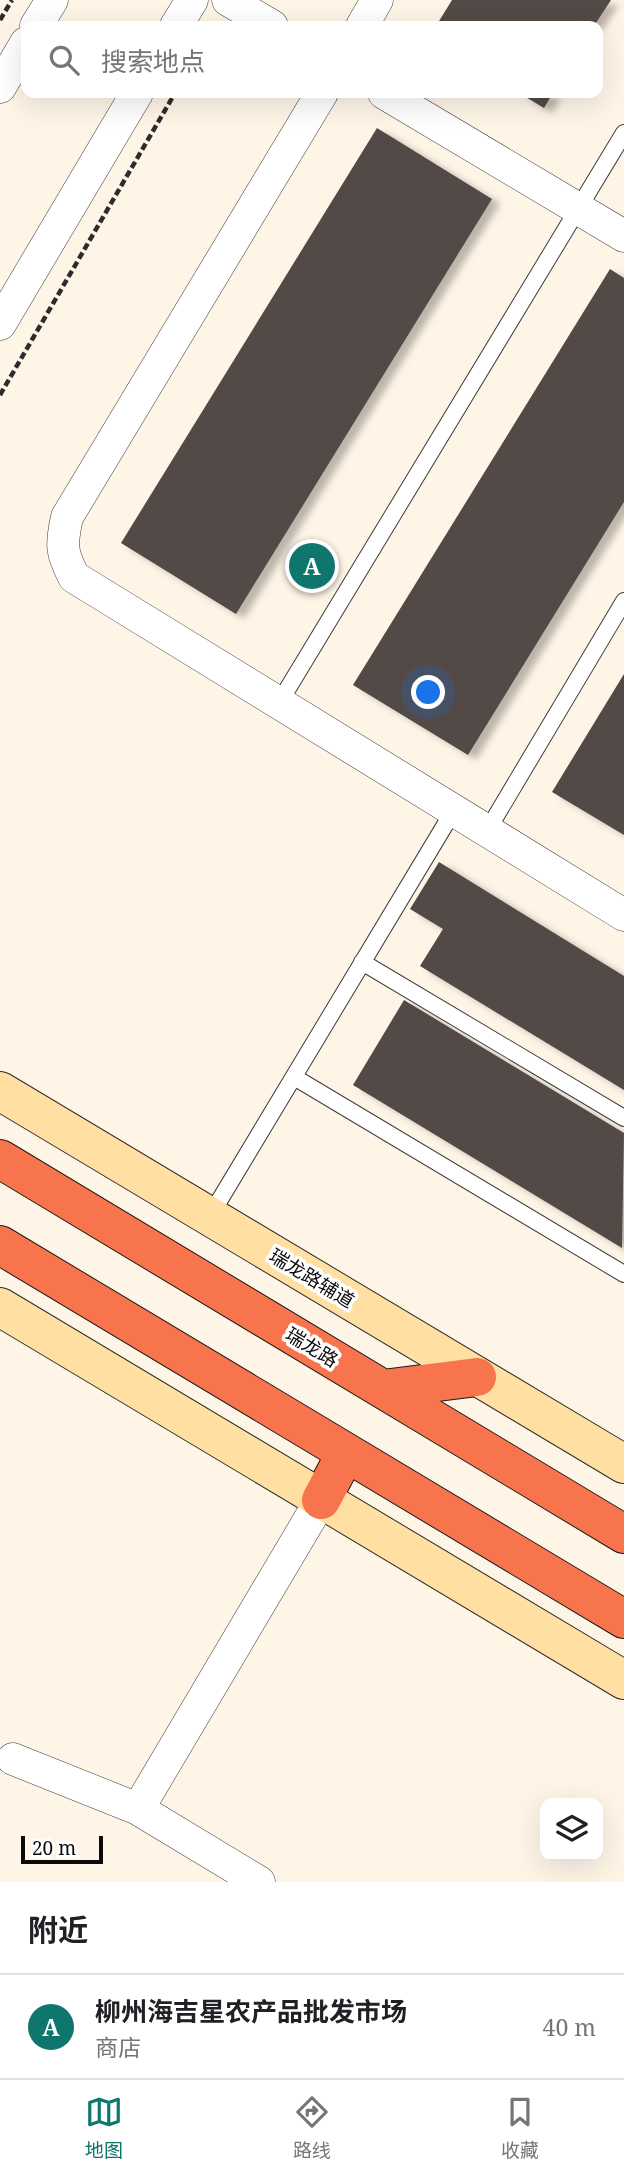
<!DOCTYPE html>
<html lang="zh">
<head>
<meta charset="utf-8">
<style>
	body { margin:0; font-family:"Noto Serif","Noto Sans SC",serif; background:#f6f6f6; color:#202124 }
	.controls { position:absolute; right:21px; bottom:21px; display:grid; overflow:hidden; border-radius:14px; box-shadow:0 7px 28px #0002 }
	.controls button { width:63px; height:63px; display:grid; place-items:center; padding:0; border:0; border-bottom:2px solid #e0e0e0; background:#fff; color:#202124; font:35px sans-serif }
	.scale { position:absolute; left:21px; bottom:18px; width:82px; box-sizing:border-box; padding-left:7px; border:4px solid #0a0a0a; border-top:0; font-size:19px; line-height:24px; white-space:nowrap; color:#0a0a0a; -webkit-text-stroke:5px #fff; paint-order:stroke }
	.you { position:absolute; left:429px; top:693px; width:24px; height:24px; margin:-18px; border:5px solid #fff; border-radius:50%; background:#1a73e8; box-shadow:0 0 0 10px #1a73e833 }
	.badge { display:grid; place-items:center; width:46px; height:46px; border-radius:50%; background:#0f766e; color:#fff; font-size:23px; font-weight:700 }
	.pin { position:absolute; translate:-50% -50%; border:4px solid #fff; box-shadow:0 2px 7px #0006 }
	.list { margin:0; padding:0; list-style:none }
	h2 { display:flex; justify-content:space-between; align-items:center; height:91px; margin:0; padding:0 28px; font-size:30px }
	h2 small { font-size:23px; font-weight:400; color:#757577 }
	.list li { display:grid; grid-template-columns:46px 1fr auto; gap:21px; align-items:center; box-sizing:border-box; height:105px; padding:0 28px; border-top:2px solid #e0e0e0 }
	.list b { display:block; font-size:26px; white-space:nowrap }
	.list p { margin:0; font-size:23px; white-space:nowrap; color:#757577 }
	.list em { font-size:23px; font-style:normal; color:#757577 }
	.icon { flex:none; width:38px; height:38px; fill:none; stroke:currentColor; stroke-width:2; stroke-linecap:round; stroke-linejoin:round }
	.map { position:relative; flex:none; width:624px; height:1882px; overflow:hidden }
	.search { position:absolute; background:#fff; box-shadow:0 7px 28px #0002; left:21px; right:21px; top:21px; height:77px; display:flex; align-items:center; gap:18px; box-sizing:border-box; padding:0 24px; border-radius:14px; color:#757577; font-size:26px }
	.sheet { height:196px; background:#fff }
	nav { display:flex; justify-content:space-around; align-items:center; box-sizing:border-box; height:98px; border-top:2px solid #e0e0e0; background:#fff; font-size:19px; color:#757577 }
	nav a { display:grid; justify-items:center; gap:4px }
	nav .on { color:#0f766e }
	.map>svg:first-child { display:block }
	.building { fill:#524846; filter:url(#shadow) }
	.lines { fill:none; stroke-linecap:round; stroke-linejoin:round }
	.lane-casing { stroke:#3d3d3d; stroke-width:18 }
	.street-casing { stroke:#3d3d3d; stroke-width:33 }
	.secondary-casing { stroke:#2c2c2c; stroke-width:40 }
	.highway-casing { stroke:#1b1b1b; stroke-width:40 }
	.path { stroke:#2c2c2c; stroke-width:4.5; stroke-dasharray:7 3.5; stroke-linecap:butt }
	.lane { stroke:#fff; stroke-width:16 }
	.street { stroke:#fff; stroke-width:32 }
	.secondary { stroke:#ffdfa2; stroke-width:38 }
	.highway { stroke:#f7744c; stroke-width:38 }
	.labels { text-anchor:middle; dominant-baseline:central; stroke-width:7; stroke-linejoin:round; paint-order:stroke }
	.street-label { font-size:19px; fill:#0a0a0a; stroke:#fff }
</style>
</head>
<body>
<div class="map">
<svg width="624" height="1882" viewBox="0 0 624 1882">
	<defs>
		<filter id="shadow"><feDropShadow dx="8" dy="4.5" stdDeviation="3.5" flood-color="#0004"/></filter>
	</defs>
	<rect width="100%" height="100%" fill="#fff5e7"/>
	<path class="building" d="M452 0H611L594 26H436Z
		M519 93H553L544 108Z
		M377 128 492 199 236 614 121 543Z
		M610 269 624 278V502L468 755 353 685Z
		M624 674V835L552 792Z
		M439 862 624 976V1090L420 966 443 929 410 909Z
		M404 1000 624 1133 622 1248 353 1085Z"/>
	<g class="lines">
		<defs>
			<path id="lane" d="M279 703 624 133
				M487 831 624 601
				M362 962 624 1118
				M294 1077 624 1274
				M210 1216 454 810"/>
			<path id="street" d="M228 0 272 26
				M36 26 52 0
				M176 26 192 0
				M362 26 377 0
				M0 87 26 43
				M322 93 67 517C61 545 61 552 74 577L624 915
				M384 93 624 236
				M0 324 137 93
				M13 1759 138 1809 259 1882
				M138 1809 321 1500"/>
			<path id="secondary" d="M0 1091 624 1464
				M0 1307 624 1680"/>
			<path id="highway" d="M0 1159 624 1534
				M0 1245 624 1619
				M383 1389 477 1377
				M321 1500 346 1453"/>
		</defs>
		<use href="#lane" class="lane-casing"/>
		<use href="#street" class="street-casing"/>
		<use href="#secondary" class="secondary-casing"/>
		<use href="#highway" class="highway-casing"/>
		<path class="path" d="M0 20 12 0
			M0 395 175 93"/>
		<use href="#lane" class="lane"/>
		<use href="#street" class="street"/>
		<use href="#secondary" class="secondary"/>
		<use href="#highway" class="highway"/>
	</g>
	<g class="labels">
		<g class="street-label">
			<text transform="translate(312 1278) rotate(31)">瑞龙路辅道</text>
			<text transform="translate(312 1347) rotate(31)">瑞龙路</text>
		</g>
	</g>
</svg>
<div class="controls">
<button><svg class="icon" aria-label="layers" viewBox="0 0 24 24"><path d="M12 4l9 5-9 5-9-5zM3 14l9 5 9-5"/></svg></button>
</div>
<div class="scale">20 m</div>
<div class="you"></div>
<div class="pin badge" style="left:312px;top:566px">A</div>
<div class="search"><svg class="icon" aria-label="search" viewBox="0 0 24 24"><circle cx="10" cy="10" r="6"/><path d="M15 15l6 6"/></svg>搜索地点</div>
</div>
<section class="sheet">
<h2>附近<small></small></h2>
<ul class="list">
<li><span class="badge">A</span><div><b>柳州海吉星农产品批发市场</b><p>商店</p></div><em>40 m</em></li>
</ul>
</section>
<nav>
<a class="on"><svg class="icon" aria-label="map" viewBox="0 0 24 24"><path d="M3 6l6-2 6 2 6-2v14l-6 2-6-2-6 2zM9 4v14M15 6v14"/></svg>地图</a>
<a><svg class="icon" aria-label="directions" viewBox="0 0 24 24"><path d="M12 3l9 9-9 9-9-9zM9 14v-3h6M13 9l2 2-2 2"/></svg>路线</a>
<a><svg class="icon" aria-label="saved" viewBox="0 0 24 24"><path d="M7 4h10v16l-5-4-5 4z"/></svg>收藏</a>
</nav>
</body>
</html>
